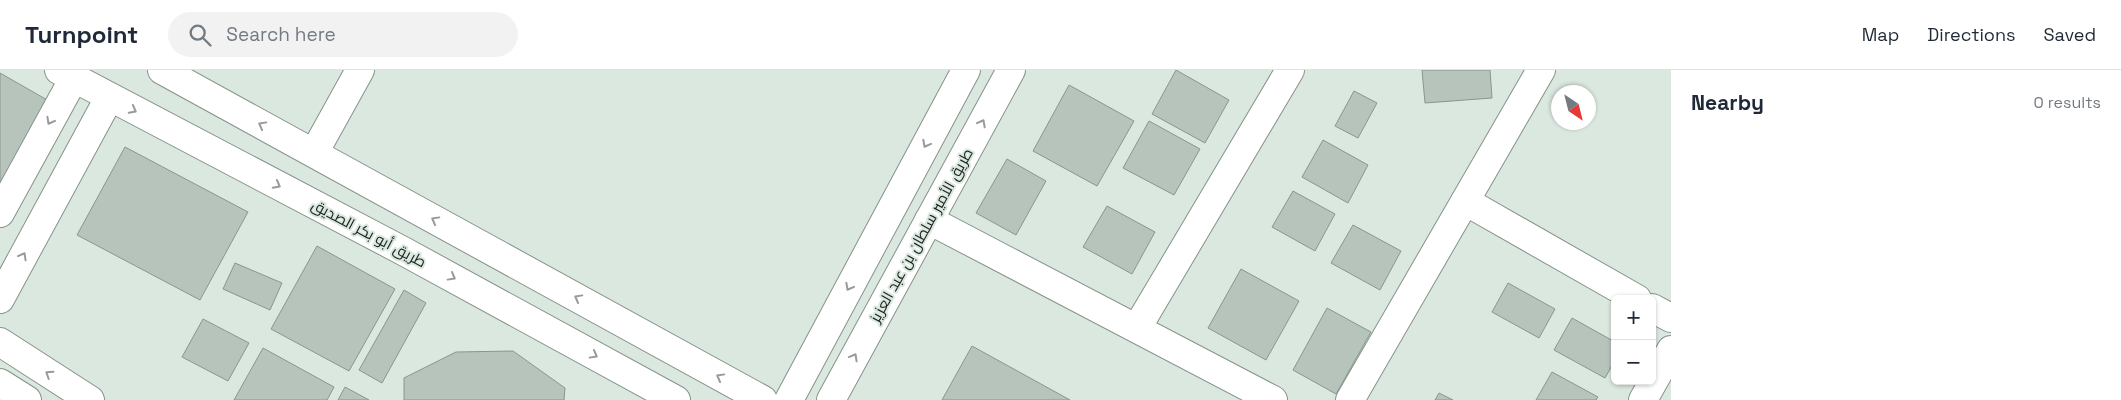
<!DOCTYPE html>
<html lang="en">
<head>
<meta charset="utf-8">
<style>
	body { margin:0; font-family:"Space Grotesk",Cairo,sans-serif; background:#f2f2f3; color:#1f2937 }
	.controls { position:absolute; right:15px; bottom:15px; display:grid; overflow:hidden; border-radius:8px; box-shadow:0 1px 4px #0004 }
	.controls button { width:45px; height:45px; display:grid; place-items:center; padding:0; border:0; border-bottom:1px solid #e0e1e3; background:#fff; color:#1f2937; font:25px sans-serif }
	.compass { position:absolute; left:1551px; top:15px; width:45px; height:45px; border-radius:50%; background:#fff; box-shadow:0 1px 4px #0004; rotate:145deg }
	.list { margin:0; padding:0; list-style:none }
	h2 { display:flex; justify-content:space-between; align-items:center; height:65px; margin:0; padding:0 20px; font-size:21px }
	h2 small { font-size:16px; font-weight:400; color:#747a83 }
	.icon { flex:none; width:28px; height:28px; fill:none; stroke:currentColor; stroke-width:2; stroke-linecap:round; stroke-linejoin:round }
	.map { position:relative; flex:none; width:1671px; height:330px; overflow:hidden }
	header { display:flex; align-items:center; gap:30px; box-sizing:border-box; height:70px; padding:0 25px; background:#fff; border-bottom:1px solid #e0e1e3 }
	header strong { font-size:24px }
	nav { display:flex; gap:28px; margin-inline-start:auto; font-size:18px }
	.search { width:350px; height:45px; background:#f2f2f3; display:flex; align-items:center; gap:12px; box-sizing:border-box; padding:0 18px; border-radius:28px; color:#747a83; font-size:19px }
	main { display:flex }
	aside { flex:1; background:#fff }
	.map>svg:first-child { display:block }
	.building { fill:#b7c4bc; stroke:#89968e }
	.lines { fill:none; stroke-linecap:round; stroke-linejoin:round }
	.minor-casing { stroke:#86928a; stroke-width:30 }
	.tertiary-casing { stroke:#86928a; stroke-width:30 }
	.secondary-casing { stroke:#86928a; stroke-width:30 }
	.minor { stroke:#fff; stroke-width:28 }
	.tertiary { stroke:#fff; stroke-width:28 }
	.secondary { stroke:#fff; stroke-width:28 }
	.oneway { stroke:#989b99 }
	.labels { text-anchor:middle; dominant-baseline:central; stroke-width:4; stroke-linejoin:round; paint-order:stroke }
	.street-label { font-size:15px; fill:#1b201c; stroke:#dae8df }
</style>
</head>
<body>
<header>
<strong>Turnpoint</strong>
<div class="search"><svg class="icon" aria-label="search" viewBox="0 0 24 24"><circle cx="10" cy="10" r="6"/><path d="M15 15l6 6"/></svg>Search here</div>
<nav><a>Map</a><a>Directions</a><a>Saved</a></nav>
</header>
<main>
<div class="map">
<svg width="1671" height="330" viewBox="0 0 1671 330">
	<rect width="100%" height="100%" fill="#dae8df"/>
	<path class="building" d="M1176 0 1229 30 1205 73 1152 44Z
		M1422 0H1490L1492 28 1425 33Z
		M0 3 49 31 0 115Z
		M1069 15 1134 51 1097 116 1033 81Z
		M1354 21 1377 33 1358 68 1335 56Z
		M1149 51 1200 79 1174 125 1123 98Z
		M1323 70 1368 95 1348 133 1302 107Z
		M125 77 248 142 200 230 77 165Z
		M1007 89 1046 111 1016 165 976 143Z
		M1293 121 1335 144 1315 181 1272 157Z
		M1107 136 1155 162 1132 204 1083 177Z
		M1353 155 1401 181 1380 220 1331 193Z
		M317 176 395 219 349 301 271 259Z
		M235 193 282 213 270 240 223 219Z
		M1241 199 1299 231 1266 290 1208 258Z
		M1508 213 1555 239 1539 268 1492 242Z
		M404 220 426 233 382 313 359 300Z
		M1327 238 1371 262 1336 324 1293 300Z
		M1572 248 1615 272V290L1605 308 1554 280Z
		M203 249 249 273 228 311 182 287Z
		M972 276 1070 330H942Z
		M263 278 334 317 327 330H234Z
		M513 281 565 318 564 330H404V308L456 282Z
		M1552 302 1598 327 1596 330H1536Z
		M345 317 369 330H338Z
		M1439 323 1453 330H1435Z"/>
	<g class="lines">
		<defs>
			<path id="minor" d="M314 83 360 0
				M1465 131 1637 229
				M929 150 1273 330
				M1652 238 1671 248
				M1137 258 1290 0
				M1350 330 1541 0
				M1643 330 1671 280"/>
			<path id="tertiary" d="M0 143 74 8
				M0 229 109 28
				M0 272 90 330
				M0 313 27 330"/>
			<path id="secondary" d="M59 0 405 182 676 330
				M162 0 763 330
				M789 330 966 0
				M831 330 1011 0"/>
		</defs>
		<use href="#minor" class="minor-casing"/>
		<use href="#tertiary" class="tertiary-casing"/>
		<use href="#secondary" class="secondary-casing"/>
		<use href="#minor" class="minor"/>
		<use href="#tertiary" class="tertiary"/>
		<use href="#secondary" class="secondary"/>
	</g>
	<defs><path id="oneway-chevron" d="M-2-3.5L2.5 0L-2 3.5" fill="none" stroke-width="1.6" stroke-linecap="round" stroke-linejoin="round" transform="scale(1.25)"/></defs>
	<g class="oneway">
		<use href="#oneway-chevron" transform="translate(133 40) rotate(28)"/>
		<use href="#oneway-chevron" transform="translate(50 51) rotate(119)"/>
		<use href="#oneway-chevron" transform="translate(982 53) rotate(-62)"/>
		<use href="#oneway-chevron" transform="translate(262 55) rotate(-151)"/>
		<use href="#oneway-chevron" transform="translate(926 74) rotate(118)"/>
		<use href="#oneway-chevron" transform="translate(277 115) rotate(28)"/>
		<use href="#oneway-chevron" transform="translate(435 150) rotate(-151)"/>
		<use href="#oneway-chevron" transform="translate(23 186) rotate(-61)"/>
		<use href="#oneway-chevron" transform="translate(452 207) rotate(29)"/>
		<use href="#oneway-chevron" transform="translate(849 217) rotate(118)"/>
		<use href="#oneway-chevron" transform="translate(578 228) rotate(-151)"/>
		<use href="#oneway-chevron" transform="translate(594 285) rotate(29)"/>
		<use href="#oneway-chevron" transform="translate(854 287) rotate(-61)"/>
		<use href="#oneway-chevron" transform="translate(49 304) rotate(-147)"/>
		<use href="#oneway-chevron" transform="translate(720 307) rotate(-151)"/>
	</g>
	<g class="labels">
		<g class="street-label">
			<text transform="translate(369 163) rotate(28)">طريق أبو بكر الصديق</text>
			<text transform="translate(921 165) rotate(-61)">طريق الأمير سلطان بن عبد العزيز</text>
		</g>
	</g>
</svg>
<div class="controls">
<button>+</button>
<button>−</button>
</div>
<svg class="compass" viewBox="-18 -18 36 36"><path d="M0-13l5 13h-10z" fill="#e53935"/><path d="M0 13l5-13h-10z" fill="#747a83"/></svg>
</div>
<aside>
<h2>Nearby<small>0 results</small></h2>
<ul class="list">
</ul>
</aside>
</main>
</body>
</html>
